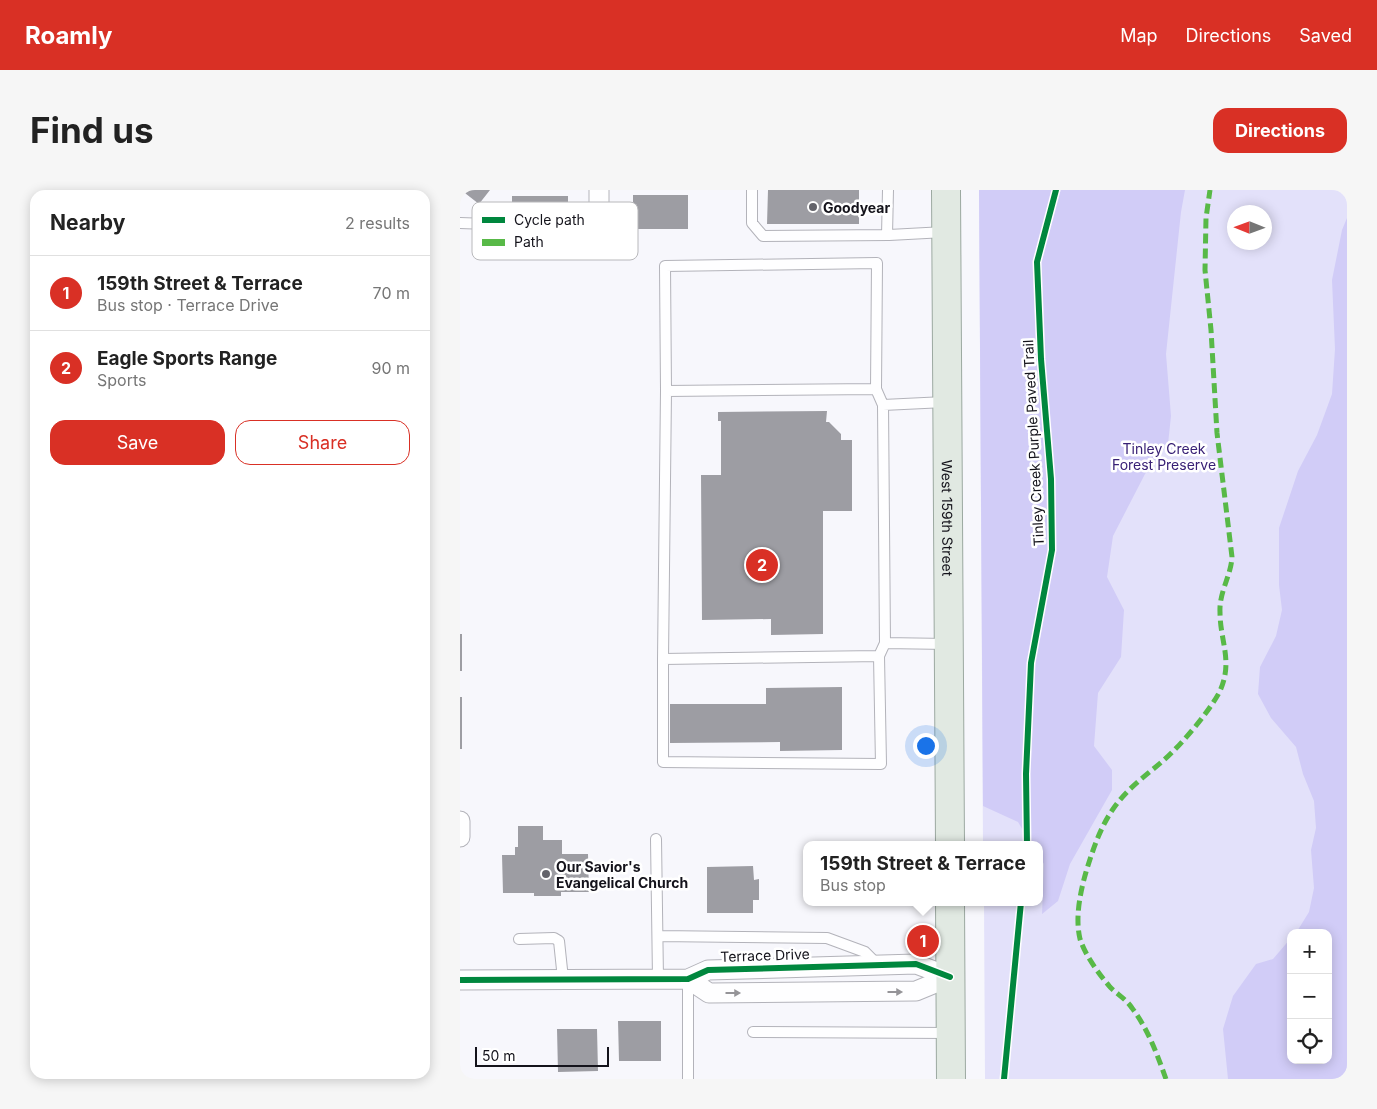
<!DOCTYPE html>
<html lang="en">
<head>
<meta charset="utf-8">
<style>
	body { margin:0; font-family:Inter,sans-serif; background:#f6f6f6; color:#222 }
	.controls { position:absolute; right:15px; bottom:15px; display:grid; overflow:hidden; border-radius:10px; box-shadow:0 2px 12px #0003 }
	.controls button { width:45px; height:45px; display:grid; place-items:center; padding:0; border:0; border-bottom:1px solid #e0e0e0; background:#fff; color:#222; font:25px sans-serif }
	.compass { position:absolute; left:767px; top:15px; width:45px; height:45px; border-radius:50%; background:#fff; box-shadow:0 2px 12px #0003; rotate:271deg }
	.scale { position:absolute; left:15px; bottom:12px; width:134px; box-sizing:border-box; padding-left:5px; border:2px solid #14131b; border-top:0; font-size:14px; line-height:18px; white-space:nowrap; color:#14131b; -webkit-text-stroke:4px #fff; paint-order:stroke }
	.you { position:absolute; left:465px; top:555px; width:18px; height:18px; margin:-12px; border:4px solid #fff; border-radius:50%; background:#1a73e8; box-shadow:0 0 0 8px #1a73e833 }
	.badge { display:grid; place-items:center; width:32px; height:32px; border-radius:50%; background:#d93025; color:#fff; font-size:16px; font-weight:700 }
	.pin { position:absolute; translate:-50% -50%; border:2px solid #fff; box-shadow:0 1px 5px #0006 }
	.popup { position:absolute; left:343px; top:651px; width:240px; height:65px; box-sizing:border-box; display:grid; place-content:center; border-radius:10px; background:#fff; filter:drop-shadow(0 1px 4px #0005); font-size:16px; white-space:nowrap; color:#767676 }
	.popup b { font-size:19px; color:#222 }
	.popup::after { content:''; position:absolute; left:50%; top:100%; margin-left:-10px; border:10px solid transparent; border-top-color:#fff }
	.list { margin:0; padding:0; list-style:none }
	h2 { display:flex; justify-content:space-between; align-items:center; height:65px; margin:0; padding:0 20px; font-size:21px }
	h2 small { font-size:16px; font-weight:400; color:#767676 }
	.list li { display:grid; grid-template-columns:32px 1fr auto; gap:15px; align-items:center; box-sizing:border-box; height:75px; padding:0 20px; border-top:1px solid #e0e0e0 }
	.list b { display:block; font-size:19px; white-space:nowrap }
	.list p { margin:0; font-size:16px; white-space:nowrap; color:#767676 }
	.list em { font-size:16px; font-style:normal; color:#767676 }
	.actions { display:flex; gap:10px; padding:15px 20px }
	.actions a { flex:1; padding:11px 0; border:1px solid #d93025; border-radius:15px; text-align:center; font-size:18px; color:#d93025 }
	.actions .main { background:#d93025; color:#fff }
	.icon { flex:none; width:28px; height:28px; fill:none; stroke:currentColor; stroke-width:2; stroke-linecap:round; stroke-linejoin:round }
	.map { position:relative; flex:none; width:887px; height:889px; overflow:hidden; border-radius:15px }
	header { display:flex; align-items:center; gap:30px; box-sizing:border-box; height:70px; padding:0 25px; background:#d93025; color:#fff }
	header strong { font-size:24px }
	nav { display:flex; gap:28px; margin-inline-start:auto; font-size:18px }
	.intro { display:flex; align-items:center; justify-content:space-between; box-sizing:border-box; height:120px; padding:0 30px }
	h1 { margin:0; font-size:35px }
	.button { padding:12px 22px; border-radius:15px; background:#d93025; color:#fff; font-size:18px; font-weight:700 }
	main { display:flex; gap:30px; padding:0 30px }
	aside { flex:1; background:#fff; border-radius:15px; box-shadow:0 2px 12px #0003 }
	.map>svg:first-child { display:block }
	.green { fill:#e3e1fa; fill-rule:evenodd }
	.forest { fill:#d1ccf7 }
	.building { fill:#9d9da3 }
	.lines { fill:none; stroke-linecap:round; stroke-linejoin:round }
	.lane-casing { stroke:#b3b3ba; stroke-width:12 }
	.street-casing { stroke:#b3b3ba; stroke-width:21 }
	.primary-casing { stroke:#9ca9a1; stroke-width:30 }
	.lane { stroke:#fefeff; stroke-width:10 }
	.street { stroke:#fefeff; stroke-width:19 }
	.primary { stroke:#e1e9e2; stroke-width:28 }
	.quiet { stroke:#58b947; stroke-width:5; stroke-dasharray:10 5; stroke-linecap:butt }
	.cycleway-casing { stroke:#fff; stroke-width:9 }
	.cycleway { stroke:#00873e; stroke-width:6 }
	.oneway { fill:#959498 }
	.poi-dot { fill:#63636a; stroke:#fff; stroke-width:2 }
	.labels { text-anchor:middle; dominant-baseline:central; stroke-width:5; stroke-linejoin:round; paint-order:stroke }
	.poi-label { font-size:14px; font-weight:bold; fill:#14131b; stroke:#fff; text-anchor:start }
	.street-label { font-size:14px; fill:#14131b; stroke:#fff }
	.park-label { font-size:14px; fill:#382075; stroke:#fff }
	.key { fill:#fff; stroke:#b8b8bb; stroke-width:1 }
	.key-label { font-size:14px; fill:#14131b }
</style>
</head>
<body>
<header>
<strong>Roamly</strong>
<nav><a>Map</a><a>Directions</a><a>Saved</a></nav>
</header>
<div class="intro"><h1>Find us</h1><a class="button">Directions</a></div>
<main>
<aside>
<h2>Nearby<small>2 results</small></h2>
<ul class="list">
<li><span class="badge">1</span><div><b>159th Street &amp; Terrace</b><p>Bus stop · Terrace Drive</p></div><em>70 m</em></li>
<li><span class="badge">2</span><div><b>Eagle Sports Range</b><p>Sports</p></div><em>90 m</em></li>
</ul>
<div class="actions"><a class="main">Save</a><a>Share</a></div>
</aside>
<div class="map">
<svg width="887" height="889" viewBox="0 0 887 889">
	<rect width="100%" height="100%" fill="#f7f7fc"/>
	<path class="green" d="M519 0H887V889H525L524 712H579V655H523ZM774 22H804V52H774ZM831 743H868V870H831Z"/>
	<path class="forest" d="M519 0H725L721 22 706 164 711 226 708 254 685 284 653 346 647 387 664 420 661 467 638 503 634 556 652 580V600L610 674 598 711 582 724 584 674 579 666V655H572L558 632 523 616Z
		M887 28V889H768L763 839 773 806 796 774 813 769 831 748V870H868V743H836L849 722 854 698 851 660 856 638 854 611 843 584 836 557 811 528 798 504 800 477 816 446 822 420 819 395V338L838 281 857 245 872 204 875 159 872 90 882 40Z"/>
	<path class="building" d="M1 0H30L19 14Z
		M308 0H399V34H307Z
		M173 5H228V39H173Z
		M52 6H108V40H52Z
		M367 221 366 232H369L381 244V250H392V321H363V444L311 445V429L242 430 241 285H261V231H258V222Z
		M0 444H2V481H0Z
		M382 497V560L320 561V552L210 553V514H306V498Z
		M0 507H2V559H0Z
		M58 636H83V650H102V664H128L129 702H101V706H74V703H43L42 665H55V657H58Z
		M293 676 294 690 299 689V710H293V723H247V677Z
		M158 831H201V871H159Z
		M97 839H137L138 881 98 882Z"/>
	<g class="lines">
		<defs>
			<path id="lane" d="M292 0V33L303 46 429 45 485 42
				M0 33 28 34
				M427 45 428 0
				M206 201 205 76 417 73 416 199
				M485 212 423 215 416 199 206 201 203 469 419 466 425 453 487 454
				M423 215 425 453
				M203 469V572L421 574 419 466
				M196 649 198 789
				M198 746 367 748 405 762 417 774
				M59 749 94 748 99 751 103 789
				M293 842 490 843
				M228 889V789"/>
			<path id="street" d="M139 0V42
				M0 631V647
				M228 789 249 803 456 801 490 787
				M0 790 228 789 248 780 456 774 490 787"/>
			<g id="primary">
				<path id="s1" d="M486 0 490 655"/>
				<path d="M490 712 491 889"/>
			</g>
		</defs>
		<use href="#lane" class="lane-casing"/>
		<use href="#street" class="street-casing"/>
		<use href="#primary" class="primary-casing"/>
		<use href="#lane" class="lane"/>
		<use href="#street" class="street"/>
		<use href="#primary" class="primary"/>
		<path class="quiet" d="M706 889C697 864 688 839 672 818 666 809 657 804 650 797 639 784 625 765 620 749 615 728 620 703 626 682 634 656 642 632 659 611 672 595 689 583 704 570 721 555 748 523 759 503 774 472 760 452 760 422 759 402 771 386 772 367L757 243 751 140 745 80 746 28 750 0"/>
		<defs>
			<path id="cycleway" d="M567 655 566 584 571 473 592 360 591 289 581 169 577 72 596 0
				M0 790 228 789 248 780 456 774 490 787
				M544 889 561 712"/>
		</defs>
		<use href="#cycleway" class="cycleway-casing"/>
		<use href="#cycleway" class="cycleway"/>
	</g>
	<defs><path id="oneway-solid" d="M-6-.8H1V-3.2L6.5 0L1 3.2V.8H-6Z" transform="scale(1.25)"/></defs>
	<g class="oneway">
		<use href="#oneway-solid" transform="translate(435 802)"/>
		<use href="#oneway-solid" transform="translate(273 803)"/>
	</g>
	<g class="poi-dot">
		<circle cx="353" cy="17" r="5"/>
		<circle cx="86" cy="684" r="5"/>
	</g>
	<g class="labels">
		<g class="poi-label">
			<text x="363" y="17">Goodyear</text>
			<text x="96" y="676">Our Savior's<tspan x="96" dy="16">Evangelical Church</tspan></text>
		</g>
		<g class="street-label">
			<text transform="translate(573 253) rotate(-93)">Tinley Creek Purple Paved Trail</text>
			<text stroke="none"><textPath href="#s1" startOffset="328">West 159th Street</textPath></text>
			<text transform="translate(305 765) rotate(-2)">Terrace Drive</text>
		</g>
		<g class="park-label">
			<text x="704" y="258">Tinley Creek<tspan x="704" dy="16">Forest Preserve</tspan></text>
		</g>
	</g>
	<rect x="12" y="12" width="166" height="58" rx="8" class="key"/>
	<rect x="22" y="27" width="23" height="6" fill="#00873e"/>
	<rect x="22" y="49" width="23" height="7" fill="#58b947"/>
	<g class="key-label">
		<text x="54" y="35">Cycle path</text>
		<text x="54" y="57">Path</text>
	</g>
</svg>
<div class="controls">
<button>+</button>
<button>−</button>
<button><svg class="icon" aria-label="locate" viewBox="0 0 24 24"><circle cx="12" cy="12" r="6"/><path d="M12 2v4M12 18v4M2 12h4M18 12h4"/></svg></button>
</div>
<svg class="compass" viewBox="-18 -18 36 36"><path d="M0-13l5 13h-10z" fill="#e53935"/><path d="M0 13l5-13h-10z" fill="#767676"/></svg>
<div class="scale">50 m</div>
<div class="you"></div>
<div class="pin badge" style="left:463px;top:751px">1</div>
<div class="popup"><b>159th Street &amp; Terrace</b>Bus stop</div>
<div class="pin badge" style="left:302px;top:375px">2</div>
</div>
</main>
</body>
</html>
